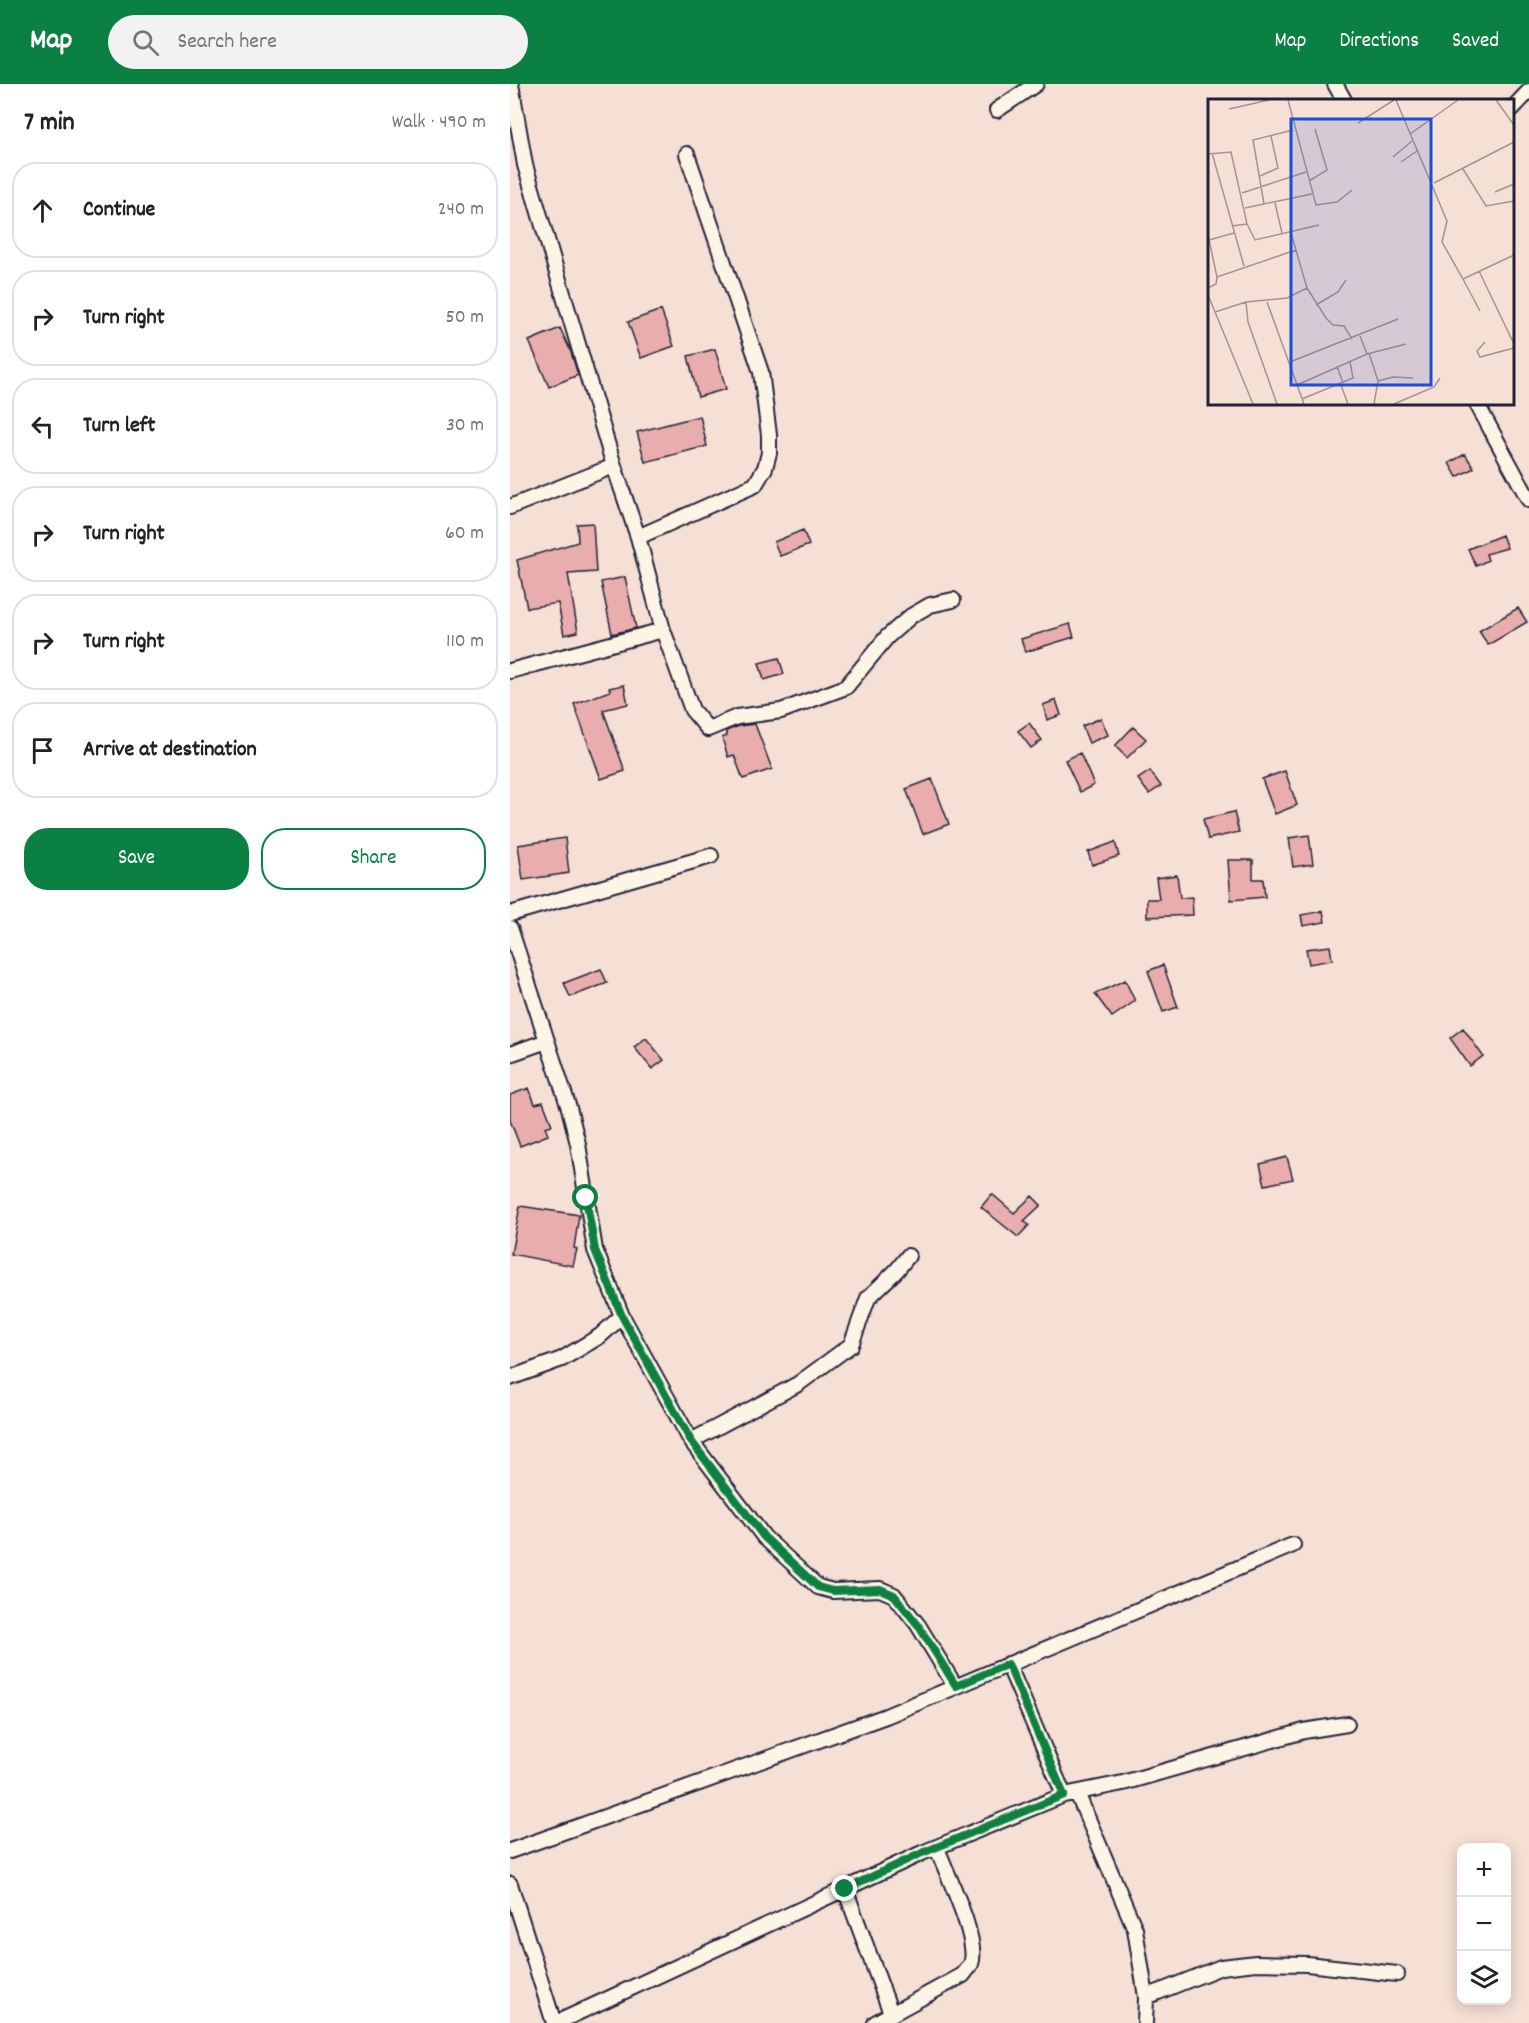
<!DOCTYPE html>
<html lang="en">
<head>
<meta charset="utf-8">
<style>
	body { margin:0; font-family:Dekko,sans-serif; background:#f2f2f2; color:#222 }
	.controls { position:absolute; right:18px; bottom:18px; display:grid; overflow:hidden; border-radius:12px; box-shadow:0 3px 15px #0003 }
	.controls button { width:54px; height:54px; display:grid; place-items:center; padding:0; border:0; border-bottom:2px solid #e0e0e0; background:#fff; color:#222; font:30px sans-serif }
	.stop { position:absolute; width:18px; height:18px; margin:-14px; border:4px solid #0b8043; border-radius:50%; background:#fff }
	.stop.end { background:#0b8043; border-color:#fff; box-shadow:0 2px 6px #0008 }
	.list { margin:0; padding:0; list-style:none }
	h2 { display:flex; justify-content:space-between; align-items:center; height:78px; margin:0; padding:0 24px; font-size:26px }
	h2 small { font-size:20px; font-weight:400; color:#767676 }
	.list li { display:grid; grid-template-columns:39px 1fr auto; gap:18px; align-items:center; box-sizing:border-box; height:96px; margin:0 12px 12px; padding:0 12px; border:2px solid #e0e0e0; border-radius:24px }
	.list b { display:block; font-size:22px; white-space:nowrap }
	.list em { font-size:20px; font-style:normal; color:#767676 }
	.actions { display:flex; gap:12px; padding:18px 24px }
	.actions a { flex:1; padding:14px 0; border:2px solid #0b8043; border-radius:24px; text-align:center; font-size:21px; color:#0b8043 }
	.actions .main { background:#0b8043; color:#fff }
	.icon { flex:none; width:33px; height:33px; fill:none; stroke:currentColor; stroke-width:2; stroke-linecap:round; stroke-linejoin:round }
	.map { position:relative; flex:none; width:1019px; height:1939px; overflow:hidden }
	header { display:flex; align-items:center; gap:36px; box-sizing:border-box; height:84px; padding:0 30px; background:#0b8043; color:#fff }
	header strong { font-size:28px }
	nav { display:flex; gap:33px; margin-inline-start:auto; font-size:21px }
	.search { width:420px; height:54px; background:#f2f2f2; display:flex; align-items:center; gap:15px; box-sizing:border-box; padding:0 21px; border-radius:33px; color:#767676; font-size:22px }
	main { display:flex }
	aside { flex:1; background:#fff }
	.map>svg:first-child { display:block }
	.building { fill:#e8adac; stroke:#22223b; stroke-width:1.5 }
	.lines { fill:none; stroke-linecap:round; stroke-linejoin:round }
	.street-casing { stroke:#22223b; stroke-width:18 }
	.street { stroke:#fcf5e5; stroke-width:14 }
	.route { stroke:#0b8043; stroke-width:8 }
	.inset-road { fill:none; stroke:#a19397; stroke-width:1.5 }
	.view { fill:#1d4ed8; fill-opacity:0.15; stroke:#1d4ed8; stroke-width:3 }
	.inset-edge { fill:none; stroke:#22223b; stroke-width:3 }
</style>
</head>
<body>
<header>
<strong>Map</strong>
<div class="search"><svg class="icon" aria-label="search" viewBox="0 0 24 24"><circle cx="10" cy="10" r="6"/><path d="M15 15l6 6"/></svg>Search here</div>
<nav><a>Map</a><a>Directions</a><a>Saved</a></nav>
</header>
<main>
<aside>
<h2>7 min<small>Walk · 490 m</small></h2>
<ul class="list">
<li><svg class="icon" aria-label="ahead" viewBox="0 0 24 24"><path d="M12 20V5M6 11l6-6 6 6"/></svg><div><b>Continue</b></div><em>240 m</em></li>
<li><svg class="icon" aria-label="right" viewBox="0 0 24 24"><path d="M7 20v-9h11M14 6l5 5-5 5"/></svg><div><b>Turn right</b></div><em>50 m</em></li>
<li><svg class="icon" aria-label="left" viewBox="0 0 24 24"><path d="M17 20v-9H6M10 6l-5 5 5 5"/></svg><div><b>Turn left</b></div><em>30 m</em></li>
<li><svg class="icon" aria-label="right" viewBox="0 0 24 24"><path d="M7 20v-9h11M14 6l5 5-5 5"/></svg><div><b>Turn right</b></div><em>60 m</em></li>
<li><svg class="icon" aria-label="right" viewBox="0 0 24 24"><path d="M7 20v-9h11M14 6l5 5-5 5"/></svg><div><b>Turn right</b></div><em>110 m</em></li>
<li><svg class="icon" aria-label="arrive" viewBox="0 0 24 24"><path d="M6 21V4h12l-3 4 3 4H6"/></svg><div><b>Arrive at destination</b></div></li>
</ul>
<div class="actions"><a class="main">Save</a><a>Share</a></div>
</aside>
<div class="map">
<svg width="1019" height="1939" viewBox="0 0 1019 1939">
	<rect width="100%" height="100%" fill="#f6dfd4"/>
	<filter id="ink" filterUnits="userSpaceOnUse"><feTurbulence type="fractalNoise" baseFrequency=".0167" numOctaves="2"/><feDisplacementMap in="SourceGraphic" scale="12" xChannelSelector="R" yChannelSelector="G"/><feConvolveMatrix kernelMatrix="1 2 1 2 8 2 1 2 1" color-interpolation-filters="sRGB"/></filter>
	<g filter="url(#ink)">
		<path class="building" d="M151 226 164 262 131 274 118 238Z
			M50 244 61 268 68 291 39 303 19 257Z
			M205 265 216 305 188 313 178 272Z
			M190 332 197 362 135 378 127 348Z
			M955 370 964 384 947 393 939 379Z
			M83 439 86 488 58 490 68 548 54 551 48 519 17 524 7 476 68 458 67 440Z
			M293 446 299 461 270 472 264 458Z
			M992 451 997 464 976 470 978 476 966 482 958 465Z
			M115 493 126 544 102 550 91 498Z
			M1008 524 1017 538 978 561 969 547Z
			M560 540 564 553 515 568 511 555Z
			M269 574 274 590 254 596 249 579Z
			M114 601 118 620 93 626 115 687 91 695 64 620 100 607 99 604Z
			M546 616 551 631 537 636 533 621Z
			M591 634 598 651 579 659 572 642Z
			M519 639 532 656 521 664 508 647Z
			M245 640 262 685 233 695 224 671 218 673 212 654 217 652 216 647 229 642Z
			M623 643 636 655 617 674 605 662Z
			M570 669 584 701 570 708 555 676Z
			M640 687 651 702 639 710 628 695Z
			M775 687 787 721 765 730 752 695Z
			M422 695 439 740 413 750 396 705Z
			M724 728 729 748 698 755 693 735Z
			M799 751 803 780 783 783 779 754Z
			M55 754 59 789 13 796 8 761Z
			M605 758 609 772 582 781 578 768Z
			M718 776H743V795H753L755 813 721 816Z
			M667 791 670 814 682 813 683 831 637 833V815H649L646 794Z
			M813 827 815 838 793 842 791 831Z
			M820 862 822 876 799 880 796 865Z
			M653 881 668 923 653 928 638 887Z
			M91 885 97 899 60 913 54 899Z
			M615 896 625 917 602 933 585 910Z
			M953 944 973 972 960 982 940 954Z
			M136 954 154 976 142 985 124 963Z
			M19 1004 25 1020 33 1018 42 1041 35 1043 38 1051 10 1062 0 1036V1011Z
			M777 1073 783 1095 755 1101 750 1080Z
			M482 1110 504 1129 522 1112 531 1121 514 1137 519 1141 508 1153 471 1123Z
			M10 1122 69 1131 64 1164 67 1165 63 1182 1 1170Z"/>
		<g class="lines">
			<defs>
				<path id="street" d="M1 0 15 81 104 382 128 453 153 546 182 626 198 645 227 633 271 627 336 603 377 553 401 532 420 521 443 516
					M825 0 834 16
					M1002 25 1019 7
					M487 26 526 0
					M967 320 1019 416
					M0 423 104 382
					M128 453 245 401 255 384 259 369V351L251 288 177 70
					M0 587 153 546
					M0 830 201 772
					M0 844 59 1024 68 1060 85 1166 112 1232 90 1252 52 1275 0 1294
					M0 970 37 957
					M112 1232 181 1357 254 1453 308 1503 323 1507 370 1505 384 1511 408 1541 445 1602
					M181 1357 288 1300 341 1261 358 1214 387 1186 398 1172
					M498 1580 554 1711
					M567 1709 625 1845 636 1913 635 1939
					M0 1767 376 1632 783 1461
					M0 1800 44 1939
					M335 1805 381 1929
					M636 1913 711 1883 746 1879 797 1880 887 1890
					M46 1939 412 1769 554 1711 613 1699 794 1647 837 1640
					M365 1939 453 1891C455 1888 459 1884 461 1880 470 1857 436 1788 427 1764"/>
			</defs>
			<use href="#street" class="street-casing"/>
			<use href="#street" class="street"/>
		</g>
	</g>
	<g class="lines" filter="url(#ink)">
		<path class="route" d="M76 1114 85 1166 112 1232 181 1357 254 1453 308 1503 323 1507 370 1505 384 1511 408 1541 446 1602 498 1580 554 1711 412 1769 335 1805"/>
	</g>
	<g transform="translate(698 15)">
		<rect width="306" height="306" fill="#f6dfd4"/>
		<path class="inset-road" d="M80 1 108 106 129 103 144 91M188 1 239 122 234 143 255 180 306 156M288 1 306 26M21 10 61 1M150 24 186 1M202 35 250 1M4 54 36 167M0 55 23 53 39 125 24 127M185 58 204 42M193 63 209 52M255 70 278 107 306 102M52 77 70 69 63 37M101 82 119 71 107 30M226 84 306 43M287 93 306 85M34 94 98 73M67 104 74 134M56 105 45 41 85 31M37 109 104 95M39 125 47 141 111 126M0 136 9 178 8 185 0 189M1 141 26 134M271 172 306 245M9 178 88 151M255 180 272 212M99 189 118 219 125 226 136 227 144 240M0 196 45 305M59 203 96 305M108 206 130 193 138 181M7 213 38 203M152 237 159 255M277 243 269 252 272 258 306 249M161 254 170 282 166 305M82 263 190 220M129 267 135 284M170 282 185 278 205 279M89 286 159 255 198 245M133 286 140 305M94 300 145 279 142 263M69 305 40 223 38 203 79 199 99 189 83 134M186 305 226 288 232 279"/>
		<path class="view" d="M83 20H223V286H83Z"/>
		<rect width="306" height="306" class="inset-edge"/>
	</g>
</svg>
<div class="controls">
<button>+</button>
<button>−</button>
<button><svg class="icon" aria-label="layers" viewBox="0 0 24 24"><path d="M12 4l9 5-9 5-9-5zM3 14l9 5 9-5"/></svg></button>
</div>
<div class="stop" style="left:76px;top:1114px"></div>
<div class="stop end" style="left:335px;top:1805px"></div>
</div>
</main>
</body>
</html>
